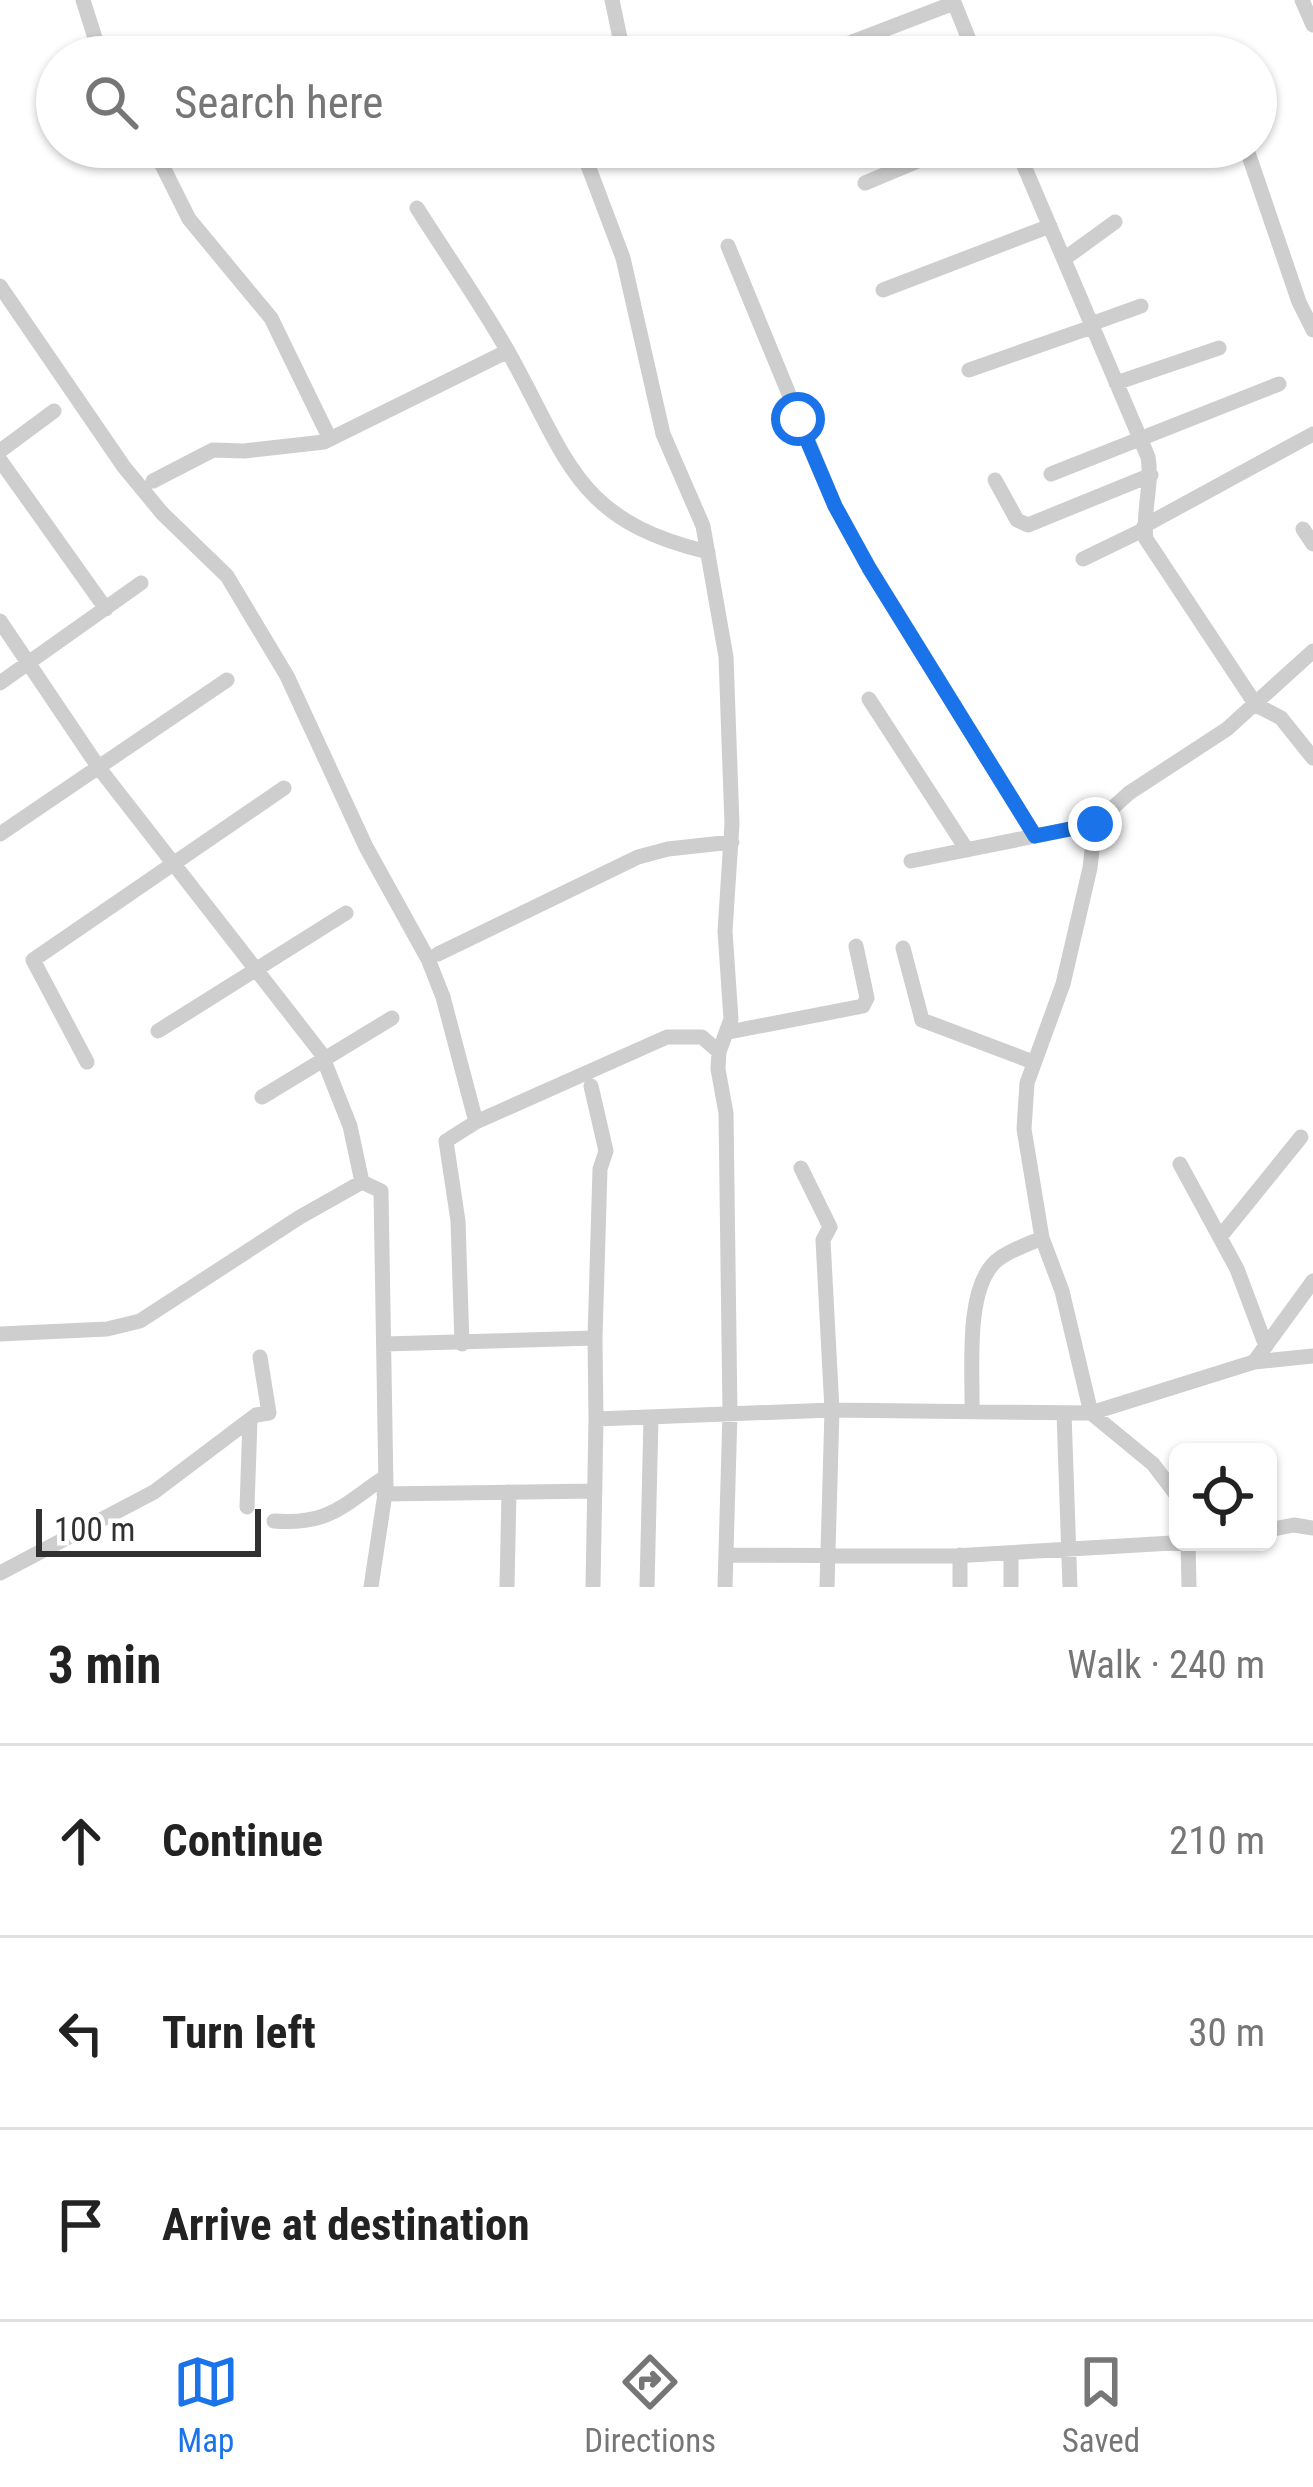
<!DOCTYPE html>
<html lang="en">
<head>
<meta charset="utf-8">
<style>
	body { margin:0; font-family:"Roboto Condensed",sans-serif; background:#f2f2f2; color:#222 }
	.controls { position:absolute; right:36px; bottom:36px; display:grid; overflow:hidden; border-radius:18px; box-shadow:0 3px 9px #0004 }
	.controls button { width:108px; height:108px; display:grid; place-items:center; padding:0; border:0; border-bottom:3px solid #e0e0e0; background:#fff; color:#222; font:60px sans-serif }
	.scale { position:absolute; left:36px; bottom:30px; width:225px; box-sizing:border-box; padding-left:12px; border:6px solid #313131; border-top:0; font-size:33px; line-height:42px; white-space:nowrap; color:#313131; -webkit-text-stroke:9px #fff; paint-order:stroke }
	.stop { position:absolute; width:36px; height:36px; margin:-27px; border:9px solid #1a73e8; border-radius:50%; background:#fff }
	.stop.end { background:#1a73e8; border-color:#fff; box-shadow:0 3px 12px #0008 }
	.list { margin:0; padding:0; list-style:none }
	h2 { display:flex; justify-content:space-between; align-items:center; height:156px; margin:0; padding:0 48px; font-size:51px }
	h2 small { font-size:39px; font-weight:400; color:#767676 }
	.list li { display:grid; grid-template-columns:78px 1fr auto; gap:36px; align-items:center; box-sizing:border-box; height:192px; padding:0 48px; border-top:3px solid #e0e0e0 }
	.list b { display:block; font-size:45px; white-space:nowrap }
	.list em { font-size:39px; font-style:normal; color:#767676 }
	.icon { flex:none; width:66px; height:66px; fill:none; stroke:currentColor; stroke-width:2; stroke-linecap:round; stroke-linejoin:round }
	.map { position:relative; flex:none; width:1313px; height:1587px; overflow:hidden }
	.search { position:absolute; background:#fff; box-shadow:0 3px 9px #0004; left:36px; right:36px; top:36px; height:132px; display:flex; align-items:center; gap:30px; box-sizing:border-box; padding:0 42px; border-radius:66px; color:#767676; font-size:45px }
	.sheet { height:732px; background:#fff }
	nav { display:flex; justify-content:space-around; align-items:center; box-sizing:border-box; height:168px; border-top:3px solid #e0e0e0; background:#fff; font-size:33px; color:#767676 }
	nav a { display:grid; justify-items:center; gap:6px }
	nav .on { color:#1a73e8 }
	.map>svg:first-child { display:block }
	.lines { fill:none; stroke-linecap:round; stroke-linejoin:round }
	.minor { stroke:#cecece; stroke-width:15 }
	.route { stroke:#1a73e8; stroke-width:15 }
</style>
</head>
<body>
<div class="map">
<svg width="1313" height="1587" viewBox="0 0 1313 1587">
	<rect width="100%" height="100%" fill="#fff"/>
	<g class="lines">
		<path class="minor" d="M83 0 101 57
			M612 0 624 57
			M953 0 976 57
			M1302 0 1313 25
			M813 57 954 3
			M153 147 189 219 271 318 330 439
			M581 147 623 258 663 434 703 526 726 657 732 824 725 931 731 1019 719 1052 718 1069 726 1113 730 1413 725 1587
			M1016 147 1148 457C1153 486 1142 511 1146 539L1256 705 1281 718 1313 758
			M1246 147 1299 302 1313 330
			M865 183 951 147
			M417 208C448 257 482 305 510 355 569 462 577 521 708 552
			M728 246 835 506 870 569 1035 836
			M1064 259 1115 222
			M0 286 124 467 162 513 227 576 287 676 366 847 428 959 443 997 476 1122
			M883 290 1050 226
			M1091 324 1141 306
			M969 370 1092 327
			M1116 383 1219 348
			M0 451 54 411
			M0 460 106 609
			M1051 474 1279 384
			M995 480 1017 520 1028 525 1151 475
			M153 481 213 450 244 451 324 442 508 351
			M1144 526 1313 434
			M1303 529 1313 544
			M1083 559 1145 529
			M0 621 99 768 321 1053 350 1126 362 1182
			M0 683 141 583
			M869 699 967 850
			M0 834 227 680
			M911 861 1095 824
			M903 948 922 1020 1033 1062
			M438 954 638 857 668 849 732 842
			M158 1031 346 913
			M729 1032 863 1006 867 998 856 946
			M87 1062 33 960 284 788
			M591 1086 606 1151 600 1169 595 1338
			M262 1097 392 1018
			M1180 1164 1237 1269 1266 1346
			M801 1168 830 1227 823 1240 832 1410 827 1587
			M1220 1237 1301 1137
			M0 1334 107 1329 140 1321 300 1217 362 1182 381 1191 386 1487 371 1587
			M384 1344 595 1338 596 1419 832 1410 1091 1413 1254 1362 1313 1281
			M462 1344 458 1221 446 1141 476 1122 667 1037H702L719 1052
			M1254 1362 1313 1356
			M972 1411C973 1372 965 1295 993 1264 1004 1252 1027 1245 1042 1238
			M1064 1413 1070 1587
			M384 1494 595 1491
			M1178 1497 1153 1464 1091 1413 1062 1291 1042 1238 1024 1129 1027 1083 1063 984 1090 868 1095 824 1129 793 1227 729 1313 651
			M247 1507 250 1420
			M274 1521C329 1525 342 1506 385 1477
			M1268 1530 1294 1525 1313 1528
			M1188 1542 1189 1587
			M1011 1553V1587
			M726 1555 953 1556 1189 1542
			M960 1555V1587
			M0 1573 154 1492 256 1415 269 1413 260 1357
			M507 1587 509 1492
			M593 1587 596 1419
			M647 1587 651 1418"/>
	</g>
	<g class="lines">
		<path class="route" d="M798 419 835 506 869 568 1035 836 1095 824"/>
	</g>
</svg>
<div class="controls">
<button><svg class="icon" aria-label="locate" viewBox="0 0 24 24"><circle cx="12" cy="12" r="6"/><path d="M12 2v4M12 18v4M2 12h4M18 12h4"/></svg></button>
</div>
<div class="scale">100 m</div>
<div class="stop" style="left:798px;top:419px"></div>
<div class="stop end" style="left:1095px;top:824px"></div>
<div class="search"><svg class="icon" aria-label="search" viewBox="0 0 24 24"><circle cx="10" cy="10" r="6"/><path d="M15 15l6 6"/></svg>Search here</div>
</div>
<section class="sheet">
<h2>3 min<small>Walk · 240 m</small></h2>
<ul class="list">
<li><svg class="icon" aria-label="ahead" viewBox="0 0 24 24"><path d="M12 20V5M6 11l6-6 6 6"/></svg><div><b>Continue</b></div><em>210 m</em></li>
<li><svg class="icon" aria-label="left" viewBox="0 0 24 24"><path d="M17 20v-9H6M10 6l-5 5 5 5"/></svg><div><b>Turn left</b></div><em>30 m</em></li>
<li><svg class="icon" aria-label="arrive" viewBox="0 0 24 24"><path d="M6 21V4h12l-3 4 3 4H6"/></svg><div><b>Arrive at destination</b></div></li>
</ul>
</section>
<nav>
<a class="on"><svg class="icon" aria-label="map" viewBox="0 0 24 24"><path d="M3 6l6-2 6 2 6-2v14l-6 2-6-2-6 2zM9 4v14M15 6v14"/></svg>Map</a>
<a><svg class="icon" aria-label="directions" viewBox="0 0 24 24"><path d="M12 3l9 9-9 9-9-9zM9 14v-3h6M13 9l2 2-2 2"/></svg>Directions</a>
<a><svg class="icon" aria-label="saved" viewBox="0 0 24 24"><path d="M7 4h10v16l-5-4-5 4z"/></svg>Saved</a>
</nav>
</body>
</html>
